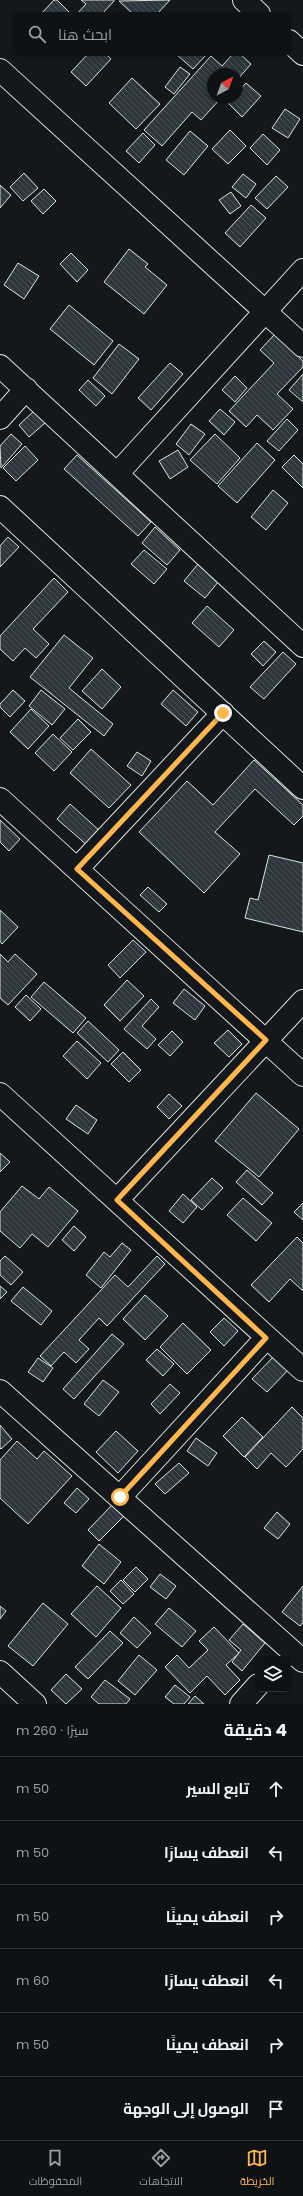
<!DOCTYPE html>
<html lang="ar">
<head>
<meta charset="utf-8">
<style>
	body { margin:0; font-family:Poppins,Cairo,sans-serif; background:#181b1e; color:#f1f3f6; direction:rtl }
	.controls { position:absolute; right:12px; bottom:12px; display:grid; overflow:hidden; border-radius:6px; box-shadow:0 2px 6px #0003 }
	.controls button { width:36px; height:36px; display:grid; place-items:center; padding:0; border:0; border-bottom:1px solid #2f3234; background:#0f1215; color:#f1f3f6; font:20px sans-serif }
	.compass { position:absolute; left:207px; top:68px; width:36px; height:36px; border-radius:50%; background:#0f1215; box-shadow:0 2px 6px #0003; rotate:41deg }
	.stop { position:absolute; width:12px; height:12px; margin:-9px; border:3px solid #ffb74d; border-radius:50%; background:#fff }
	.stop.end { background:#ffb74d; border-color:#fff; box-shadow:0 1px 4px #0008 }
	.list { margin:0; padding:0; list-style:none }
	h2 { display:flex; justify-content:space-between; align-items:center; height:52px; margin:0; padding:0 16px; font-size:17px }
	h2 small { font-size:13px; font-weight:400; color:#9b9ea0 }
	.list li { display:grid; grid-template-columns:26px 1fr auto; gap:12px; align-items:center; box-sizing:border-box; height:64px; padding:0 16px; border-top:1px solid #2f3234 }
	.list b { display:block; font-size:15px; white-space:nowrap }
	.list em { font-size:13px; font-style:normal; color:#9b9ea0 }
	.icon { flex:none; width:22px; height:22px; fill:none; stroke:currentColor; stroke-width:2; stroke-linecap:round; stroke-linejoin:round }
	.map { position:relative; flex:none; width:303px; height:1704px; overflow:hidden; direction:ltr }
	.search { position:absolute; background:#0f1215; box-shadow:0 2px 6px #0003; left:12px; right:12px; top:12px; height:44px; display:flex; align-items:center; gap:10px; box-sizing:border-box; padding:0 14px; border-radius:6px; color:#9b9ea0; font-size:15px }
	.sheet { height:436px; background:#0f1215 }
	nav { display:flex; justify-content:space-around; align-items:center; box-sizing:border-box; height:56px; border-top:1px solid #2f3234; background:#0f1215; font-size:11px; color:#9b9ea0 }
	nav a { display:grid; justify-items:center; gap:2px }
	nav .on { color:#ffb74d }
	.map>svg:first-child { display:block }
	.building { fill:url(#building-back-hatch); stroke:#d8e6dc }
	.lines { fill:none; stroke-linecap:round; stroke-linejoin:round }
	.street-casing { stroke:#d8e6dc; stroke-width:24 }
	.street { stroke:#14181c; stroke-width:22 }
	.route { stroke:#ffb74d; stroke-width:5 }
</style>
</head>
<body>
<div class="map">
<svg width="303" height="1704" viewBox="0 0 303 1704">
	<defs>
		<pattern id="building-back-hatch" width="6" height="6" patternUnits="userSpaceOnUse"><rect width="6" height="6" fill="#2c363c"/><path d="M-1 5l2 2M0 0l6 6M5-1l2 2" fill="none" stroke="#4a5358"/></pattern>
	</defs>
	<rect width="100%" height="100%" fill="#14181c"/>
	<path class="building" d="M54 0H57L71 14H41Z
		M81 0H114V1L102 14H77L86 4Z
		M170 0 157 14H133L119 1Z
		M88 54H106L111 59 86 86 71 72Z
		M176 54H207L193 69Z
		M233 54H240L251 64 237 80V74H213V98H221L201 120 192 112 162 146 144 130 211 56 222 66Z
		M180 67 190 74 174 94 165 87Z
		M132 78 160 104 136 129 109 103Z
		M246 83 261 96 242 117 228 103 233 98H237V93Z
		M285 109 300 119 288 138 272 128Z
		M230 130 246 146 228 164 212 149Z
		M190 131 208 146 184 175 166 160Z
		M143 133 155 145 139 163 126 151Z
		M263 134 280 150 267 165 250 148Z
		M24 173 38 188 23 201 10 187Z
		M243 174 256 184 246 198 232 187Z
		M276 176 288 187 267 209 255 198Z
		M0 185 11 195 0 208Z
		M44 189 56 201 43 214 31 201Z
		M231 192 241 206 230 214 219 200Z
		M251 205 266 218 240 247 225 233Z
		M129 249 148 264 145 267 167 285 144 314 104 282Z
		M71 253 88 270 77 282 60 264Z
		M18 263 39 276 24 299 4 285Z
		M69 305 113 341 94 365 50 329Z
		M275 334 303 361V367L277 394 293 409 273 430 257 415 246 427 229 411 274 363 260 350Z
		M119 344 139 359 112 394 93 378Z
		M170 363 183 374 151 410 138 398Z
		M303 374V402L289 390Z
		M235 376 247 388 235 402 222 390Z
		M88 380 105 396 96 406 79 390Z
		M220 409 235 422 224 435 209 421Z
		M34 411 45 423 29 437 19 425Z
		M287 419 298 430 279 451 267 441Z
		M191 424 205 434 189 455 176 444Z
		M11 434 22 444 1 468 0 446Z
		M215 434 240 458 217 484 190 460Z
		M257 443 275 460 237 503 218 486Z
		M25 446 38 460 16 481 3 468Z
		M178 450 188 467 170 479 159 461Z
		M77 455 151 522 138 536 64 469Z
		M294 455 303 464V488L282 467Z
		M273 490 288 503 266 530 251 517Z
		M155 527 180 550 167 565 142 543Z
		M8 537 19 547 0 567V546Z
		M144 550 167 569 154 584 131 564Z
		M198 564 219 581 205 598 184 581Z
		M54 578 68 592 33 629 49 644 36 658 25 648 13 661 0 649V636Z
		M207 606 234 630 219 647 192 623Z
		M64 635 93 658 69 688 113 724 104 736 30 677Z
		M264 641 276 652 263 666 251 654Z
		M283 652 296 664 264 699 250 687Z
		M102 669 121 687 102 709 82 691Z
		M13 690 25 701 10 717 0 707V704Z
		M41 690 65 709 52 725 29 706Z
		M173 690 198 712 186 726 161 704Z
		M31 709 49 726 28 749 10 732Z
		M78 719 91 732 73 750 60 738Z
		M53 734 72 752 54 771 35 753Z
		M91 749 131 785 109 808 70 773Z
		M137 752 151 761 142 776 127 766Z
		M254 760 303 805V816L294 825 255 789 215 832 240 854 204 893 139 832 187 781 213 805Z
		M70 804 101 832 88 846 57 819Z
		M0 820 20 839 9 851 0 842Z
		M269 855 303 863V932L245 918 250 898 258 900Z
		M148 887 167 904 159 912 140 895Z
		M0 910 18 927 2 944 0 941Z
		M133 940 146 952 120 978 108 965Z
		M0 954 8 962 15 954 37 974 8 1005 0 998Z
		M127 980 144 996 120 1021 104 1005Z
		M44 982 86 1018 73 1033 31 997Z
		M184 989 205 1006 195 1020 173 1003Z
		M26 995 41 1009 30 1021 15 1007Z
		M151 999 159 1007 142 1026 156 1039 147 1049 124 1029Z
		M88 1021 119 1050 108 1062 77 1033Z
		M228 1030 242 1044 229 1057 214 1043Z
		M172 1031 183 1042 170 1056 158 1045Z
		M77 1041 101 1063 87 1079 63 1056Z
		M123 1052 141 1070 129 1082 111 1064Z
		M256 1093 299 1129 259 1177 215 1141Z
		M169 1094 182 1106 169 1119 157 1107Z
		M76 1105 97 1120 88 1134 66 1119Z
		M0 1153 10 1162 0 1172Z
		M247 1170 273 1193 262 1205 236 1182Z
		M212 1178 223 1188 202 1210 191 1200Z
		M22 1186 39 1199 49 1187 78 1211 48 1247 32 1234 20 1248 0 1231V1212Z
		M183 1194 197 1207 183 1223 169 1211Z
		M243 1198 272 1223 256 1241 227 1215Z
		M303 1203V1220L294 1212Z
		M74 1226 86 1237 74 1251 62 1240Z
		M297 1237 303 1243V1291L290 1279 269 1302 251 1285Z
		M122 1243 131 1250 101 1288 86 1275 104 1252 110 1257Z
		M5 1256 23 1272 11 1285 0 1275V1261Z
		M157 1256 165 1264 107 1326 99 1318 79 1340 89 1349 76 1363 64 1352 51 1366 40 1356 115 1275 128 1287Z
		M0 1286 7 1292 0 1299Z
		M23 1287 52 1311 41 1325 11 1301Z
		M145 1295 168 1316 145 1340 123 1319Z
		M224 1318 238 1331 224 1346 210 1332Z
		M183 1323 211 1350 187 1374 160 1347Z
		M112 1334 124 1344 74 1399 63 1389Z
		M157 1349 174 1364 163 1376 146 1360Z
		M276 1354 290 1368 267 1392 252 1379Z
		M38 1358 53 1368 43 1382 28 1372Z
		M103 1380 119 1392 99 1416 84 1404Z
		M170 1384 180 1393 160 1414 151 1404Z
		M292 1407 303 1418V1449L286 1467 271 1453 257 1469 245 1457Z
		M242 1417 263 1437 244 1457 223 1436Z
		M0 1425 12 1439 1 1449 0 1448Z
		M116 1431 138 1451 118 1473 96 1452Z
		M196 1438 217 1453 208 1466 187 1451Z
		M17 1441 37 1459 44 1451 72 1476 28 1524 0 1498V1460Z
		M179 1463 189 1473 165 1494 155 1484Z
		M77 1488 89 1499 76 1513 64 1503Z
		M112 1505 124 1516 99 1541 88 1530Z
		M277 1512 290 1524 278 1539 264 1528Z
		M99 1544 121 1562 104 1584 82 1566Z
		M136 1567 148 1579 135 1592 123 1580Z
		M160 1574 176 1586 166 1599 150 1587Z
		M121 1580 134 1594 123 1604 110 1591Z
		M97 1586 121 1608 96 1637 71 1614Z
		M303 1586V1622L300 1626 282 1612Z
		M43 1603 68 1624 33 1666 8 1646Z
		M0 1606 6 1611 0 1619Z
		M169 1608 196 1631 182 1647 155 1624Z
		M134 1617 151 1633 137 1648 120 1633Z
		M243 1624 265 1643 242 1671 232 1662 241 1650 229 1640Z
		M214 1627 239 1653 226 1665 240 1680 225 1695 207 1676 190 1693 165 1667 177 1655 189 1668 208 1650 199 1641Z
		M110 1631 123 1643 88 1679 75 1667Z
		M139 1655 157 1670 135 1695 118 1681Z
		M66 1674 82 1689 66 1704 51 1690Z
		M105 1680 130 1699 126 1704H99L91 1697Z
		M175 1685 190 1697 184 1704H174L165 1697Z
		M195 1696 204 1704H188Z"/>
	<g class="lines">
		<defs>
			<path id="street" d="M244 0 259 14
				M289 41 303 54
				M0 70 303 346
				M0 366 303 646
				M0 418 26 389
				M117 474 303 270
				M0 507 303 788
				M0 799 303 1075
				M77 869 223 713
				M0 1094 303 1370
				M117 1200 303 1001
				M0 1391 303 1661
				M120 1497 266 1338
				M0 1672 35 1704
				M241 1704 258 1685"/>
		</defs>
		<use href="#street" class="street-casing"/>
		<use href="#street" class="street"/>
	</g>
	<g class="lines">
		<path class="route" d="M120 1497 266 1338 117 1200 266 1040 77 869 223 713"/>
	</g>
</svg>
<div class="controls">
<button><svg class="icon" aria-label="layers" viewBox="0 0 24 24"><path d="M12 4l9 5-9 5-9-5zM3 14l9 5 9-5"/></svg></button>
</div>
<svg class="compass" viewBox="-18 -18 36 36"><path d="M0-13l5 13h-10z" fill="#e53935"/><path d="M0 13l5-13h-10z" fill="#9b9ea0"/></svg>
<div class="stop" style="left:120px;top:1497px"></div>
<div class="stop end" style="left:223px;top:713px"></div>
<div class="search"><svg class="icon" aria-label="search" viewBox="0 0 24 24"><circle cx="10" cy="10" r="6"/><path d="M15 15l6 6"/></svg>ابحث هنا</div>
</div>
<section class="sheet">
<h2>4 دقيقة<small>سيرًا · 260 m</small></h2>
<ul class="list">
<li><svg class="icon" aria-label="ahead" viewBox="0 0 24 24"><path d="M12 20V5M6 11l6-6 6 6"/></svg><div><b>تابع السير</b></div><em>50 m</em></li>
<li><svg class="icon" aria-label="left" viewBox="0 0 24 24"><path d="M17 20v-9H6M10 6l-5 5 5 5"/></svg><div><b>انعطف يسارًا</b></div><em>50 m</em></li>
<li><svg class="icon" aria-label="right" viewBox="0 0 24 24"><path d="M7 20v-9h11M14 6l5 5-5 5"/></svg><div><b>انعطف يمينًا</b></div><em>50 m</em></li>
<li><svg class="icon" aria-label="left" viewBox="0 0 24 24"><path d="M17 20v-9H6M10 6l-5 5 5 5"/></svg><div><b>انعطف يسارًا</b></div><em>60 m</em></li>
<li><svg class="icon" aria-label="right" viewBox="0 0 24 24"><path d="M7 20v-9h11M14 6l5 5-5 5"/></svg><div><b>انعطف يمينًا</b></div><em>50 m</em></li>
<li><svg class="icon" aria-label="arrive" viewBox="0 0 24 24"><path d="M6 21V4h12l-3 4 3 4H6"/></svg><div><b>الوصول إلى الوجهة</b></div></li>
</ul>
</section>
<nav>
<a class="on"><svg class="icon" aria-label="map" viewBox="0 0 24 24"><path d="M3 6l6-2 6 2 6-2v14l-6 2-6-2-6 2zM9 4v14M15 6v14"/></svg>الخريطة</a>
<a><svg class="icon" aria-label="directions" viewBox="0 0 24 24"><path d="M12 3l9 9-9 9-9-9zM9 14v-3h6M13 9l2 2-2 2"/></svg>الاتجاهات</a>
<a><svg class="icon" aria-label="saved" viewBox="0 0 24 24"><path d="M7 4h10v16l-5-4-5 4z"/></svg>المحفوظات</a>
</nav>
</body>
</html>
